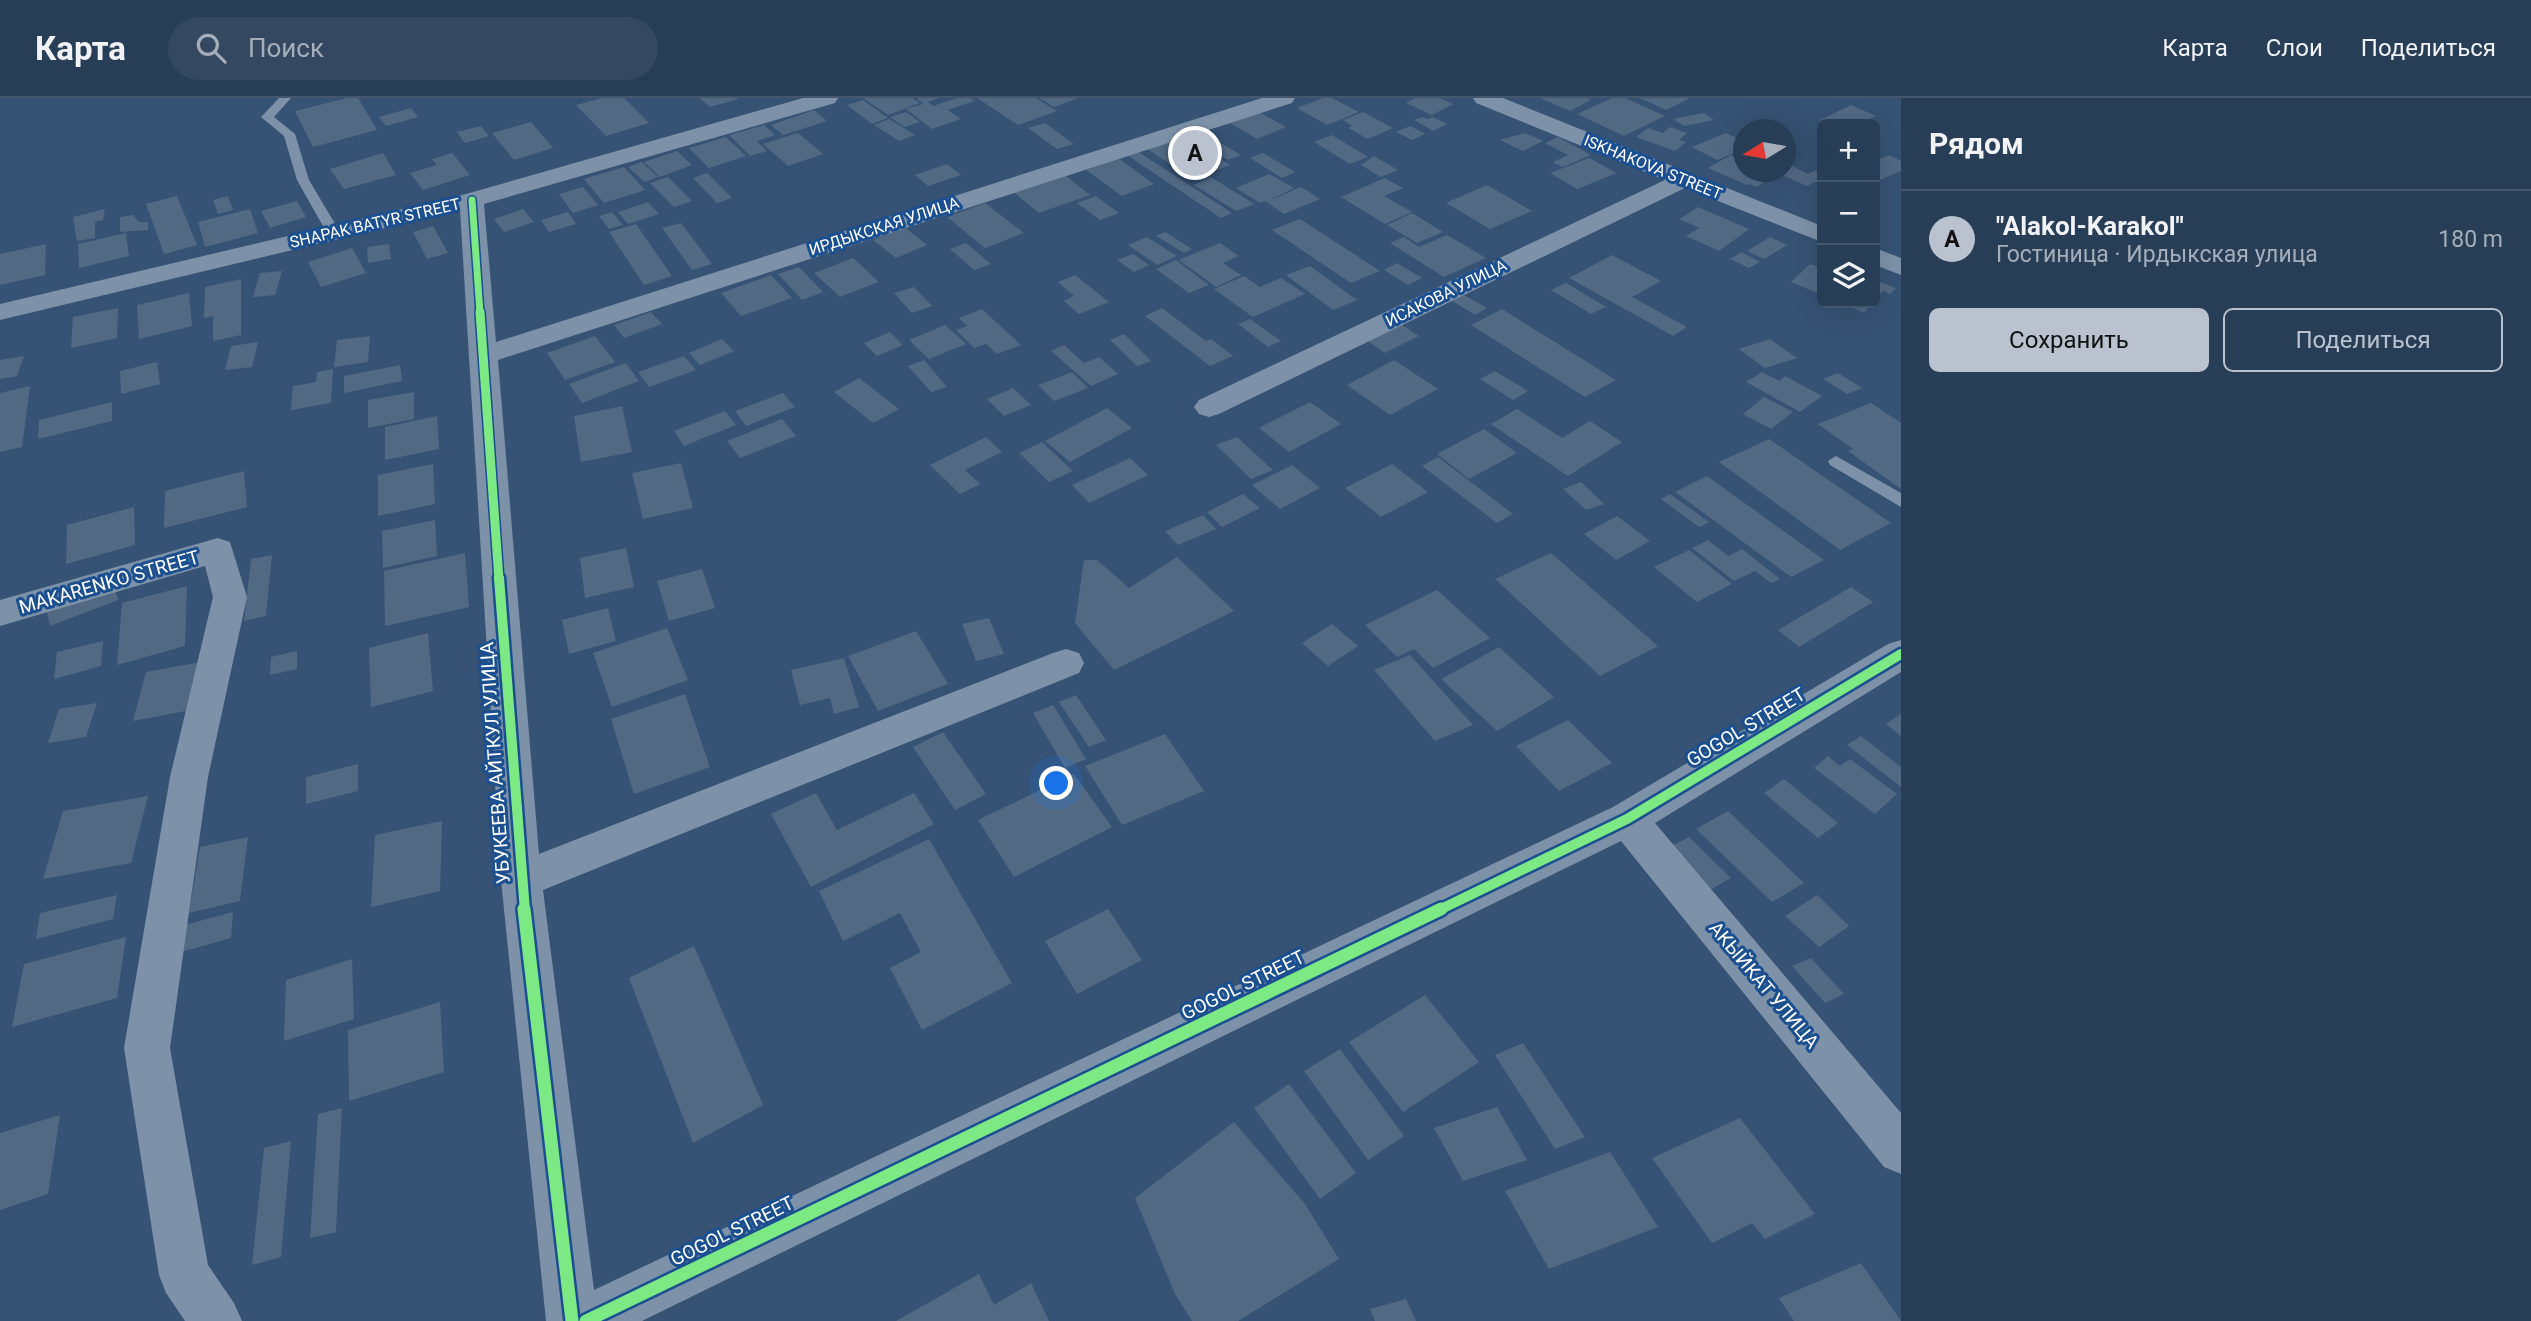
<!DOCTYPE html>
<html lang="ru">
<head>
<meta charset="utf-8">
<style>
	body { margin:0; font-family:Roboto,sans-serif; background:#344961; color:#f1f3f6 }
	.controls { position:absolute; right:21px; top:21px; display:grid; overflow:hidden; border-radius:10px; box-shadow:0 7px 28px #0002 }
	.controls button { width:63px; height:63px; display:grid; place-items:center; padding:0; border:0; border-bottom:2px solid #44576d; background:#283e57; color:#f1f3f6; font:35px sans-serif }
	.compass { position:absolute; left:1733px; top:21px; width:63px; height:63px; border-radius:50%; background:#283e57; box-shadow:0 7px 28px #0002; rotate:259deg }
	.you { position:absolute; left:1057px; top:686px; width:24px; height:24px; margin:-18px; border:5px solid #fff; border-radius:50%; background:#1a73e8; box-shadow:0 0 0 10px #1a73e833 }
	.badge { display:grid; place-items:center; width:46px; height:46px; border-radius:50%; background:#b9c2ce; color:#111; font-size:23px; font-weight:700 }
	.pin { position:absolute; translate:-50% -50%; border:4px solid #fff; box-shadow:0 2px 7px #0006 }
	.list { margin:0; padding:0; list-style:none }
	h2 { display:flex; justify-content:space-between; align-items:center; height:91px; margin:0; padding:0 28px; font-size:30px }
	h2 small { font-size:23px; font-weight:400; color:#a5aeba }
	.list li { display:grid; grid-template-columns:46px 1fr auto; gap:21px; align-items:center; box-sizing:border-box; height:98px; padding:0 28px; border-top:2px solid #44576d }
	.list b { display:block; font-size:26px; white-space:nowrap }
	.list p { margin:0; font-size:23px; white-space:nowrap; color:#a5aeba }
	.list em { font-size:23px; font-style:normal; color:#a5aeba }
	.actions { display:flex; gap:14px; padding:21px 28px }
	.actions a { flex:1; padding:16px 0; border:2px solid #b9c2ce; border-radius:10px; text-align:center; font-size:24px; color:#b9c2ce }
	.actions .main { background:#b9c2ce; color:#111 }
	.icon { flex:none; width:38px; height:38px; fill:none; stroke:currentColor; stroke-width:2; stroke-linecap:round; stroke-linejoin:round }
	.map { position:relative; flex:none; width:1901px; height:1223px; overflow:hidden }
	header { display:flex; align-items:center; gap:42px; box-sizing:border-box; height:98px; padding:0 35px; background:#283e57; border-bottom:2px solid #44576d }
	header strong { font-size:33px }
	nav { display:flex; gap:38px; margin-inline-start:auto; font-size:24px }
	.search { width:490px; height:63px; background:#344961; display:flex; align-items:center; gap:18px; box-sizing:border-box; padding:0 24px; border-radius:38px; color:#a5aeba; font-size:26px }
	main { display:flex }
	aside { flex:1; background:#283e57 }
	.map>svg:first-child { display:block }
	.building { fill:#526984 }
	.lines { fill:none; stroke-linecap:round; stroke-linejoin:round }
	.lane { fill:#7d92a8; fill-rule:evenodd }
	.street { fill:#7d92a8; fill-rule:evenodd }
	.cycleway-far3-casing { stroke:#1b4f8f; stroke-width:10 }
	.cycleway-far2-casing { stroke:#1b4f8f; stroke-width:12 }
	.cycleway-far1-casing { stroke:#1b4f8f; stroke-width:15 }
	.cycleway-casing { stroke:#1b4f8f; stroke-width:18 }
	.cycleway-far3 { stroke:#7ce984; stroke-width:7 }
	.cycleway-far2 { stroke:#7ce984; stroke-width:9 }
	.cycleway-far1 { stroke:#7ce984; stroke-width:10 }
	.cycleway { stroke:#7ce984; stroke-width:13 }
	.labels { text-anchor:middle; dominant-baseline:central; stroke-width:6; stroke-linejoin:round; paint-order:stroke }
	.far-street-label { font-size:16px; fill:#fff; stroke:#1b4f8f }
	.street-label { font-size:19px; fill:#fff; stroke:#1b4f8f }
</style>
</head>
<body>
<header>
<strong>Карта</strong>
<div class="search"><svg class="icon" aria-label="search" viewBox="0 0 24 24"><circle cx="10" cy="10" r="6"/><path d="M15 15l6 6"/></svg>Поиск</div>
<nav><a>Карта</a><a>Слои</a><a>Поделиться</a></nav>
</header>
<main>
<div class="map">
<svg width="1901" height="1223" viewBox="0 0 1901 1223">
	<rect width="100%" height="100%" fill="#365274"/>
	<path class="building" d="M347 0H358L377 32 313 49 295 13Z
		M602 0H624L649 25 606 38 576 7Z
		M699 0H737L738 1 710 9Z
		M863 0H912L920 5 888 17Z
		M917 0H939L928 4 933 8 957 0H970L974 3 948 12 961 21 932 31 906 11 923 6Z
		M977 0H1036L1057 13 1018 27Z
		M1039 0H1078L1054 9Z
		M1323 0H1332L1359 14 1327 27 1297 10Z
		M1415 0H1440L1453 6 1432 17 1406 5Z
		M1540 0H1587L1591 2 1570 13Z
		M1612 0H1625L1665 18 1624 38 1577 16Z
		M1640 0H1690L1666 12Z
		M863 2 888 20 872 26 847 7Z
		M1851 7 1876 18 1859 26H1830L1820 22Z
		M411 10 418 19 386 28 379 19Z
		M814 12 827 23 783 37 771 27Z
		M906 14 920 24 904 29 890 19Z
		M1259 14 1286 29 1257 41 1230 25Z
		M1363 14 1393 30 1368 41 1348 30 1352 28 1343 22Z
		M1704 15 1714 22 1684 28 1673 21Z
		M1422 19 1427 21 1433 19 1447 26 1433 33 1414 22Z
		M889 21 915 37 899 43 874 27Z
		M531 24 553 50 514 62 492 35Z
		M1045 25 1074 46 1057 51 1028 30Z
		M764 27 775 37 757 43 767 53 750 58 729 37Z
		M481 28 489 38 465 45 457 34Z
		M1410 28 1425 36 1412 42 1396 34Z
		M1670 29 1687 35 1679 42 1686 44 1675 53 1636 39 1648 30 1663 35Z
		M1197 31 1241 57 1228 62 1184 36Z
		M798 35 823 56 788 68 763 46Z
		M1525 35 1543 43 1523 53 1500 42Z
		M1726 35 1744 44V51L1717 62 1692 49Z
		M1182 37 1230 67 1205 77 1186 65 1174 69 1146 50Z
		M1332 37 1368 59 1350 66 1314 44Z
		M726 39 746 58 709 70 689 50Z
		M1558 39 1591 57 1563 69 1553 64 1568 57 1545 45Z
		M677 53 692 67 660 79 644 64Z
		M1137 53 1232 115 1221 120 1127 57Z
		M383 55 396 77 344 91 330 71Z
		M452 55 470 77 423 92 410 75 437 67 432 61Z
		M1263 55 1295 74 1282 80 1250 60Z
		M1731 57 1744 62V74H1770L1758 82 1764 84 1757 89 1750 86 1747 87 1708 70Z
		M1889 57 1901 63V73L1875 84V63Z
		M1374 58 1398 72 1381 79 1361 67Z
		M1118 60 1154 86 1122 98 1086 72Z
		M1589 60 1617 75 1577 91 1550 75Z
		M642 64 658 79 645 84 628 69Z
		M1786 65 1808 76 1822 69V81L1807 88 1775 74H1786Z
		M947 66 961 77 928 88 915 77Z
		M624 69 645 92 604 105 584 81Z
		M1061 74 1090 97 1039 115 1011 92Z
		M707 75 732 100 717 105 693 80Z
		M1269 76 1294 90 1268 103 1301 89 1320 101 1284 116 1265 103 1260 105 1236 90Z
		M668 79 692 103 674 109 650 85Z
		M1211 79 1254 106 1236 113 1194 87Z
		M1385 80 1403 90 1384 98 1412 114 1385 126 1341 99Z
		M1487 87 1532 113 1490 131 1446 105Z
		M583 89 598 107 573 115 559 96Z
		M177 98 197 147 164 156 146 106Z
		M228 98 233 112 218 116 213 102Z
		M1096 98 1119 115 1100 122 1077 105Z
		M297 103 306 119 270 130 261 113Z
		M648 104 659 116 628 126 618 114Z
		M985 105 1024 135 985 150 947 119Z
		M1698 109 1749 131 1719 153 1686 138 1699 130 1680 121Z
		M105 111 103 122 95 124V140L77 143 73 119Z
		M250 111 258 135 205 149 198 124Z
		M523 111 534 124 504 134 494 121Z
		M568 114 576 126 549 134 541 122Z
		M612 114 623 127 609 131 599 118Z
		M1412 115 1443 134 1417 145 1387 127Z
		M133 117 139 124H148V132L120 134V119Z
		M1300 121 1380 173 1351 185 1272 132Z
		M681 125 712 166 692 172 662 130Z
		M636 126 672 178 644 187 609 134Z
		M433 128 448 155 427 161 413 134Z
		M904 129 927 147 896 160 873 142Z
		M1165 134 1192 151 1184 155 1156 138Z
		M126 135 129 158 79 170 78 146Z
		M1447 137 1486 160 1444 179 1390 145 1404 139 1419 149Z
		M1147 139 1177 158 1157 167 1128 147Z
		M1770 139 1787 147 1764 161 1747 153Z
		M966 145 991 166 974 172 950 151Z
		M1220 145 1239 158 1223 165 1241 177 1216 189 1179 162Z
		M46 146 45 177 0 187V156Z
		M389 146 391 161 368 165 367 149Z
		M352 150 366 175 321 189 308 164Z
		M1742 154 1760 164 1749 170 1730 161Z
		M1133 156 1149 167 1134 174 1117 162Z
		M1612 157 1661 183 1632 199 1687 229 1673 238 1569 180Z
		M853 160 879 184 840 199 814 175Z
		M1176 162 1209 187 1189 195 1156 171Z
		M1397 165 1422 180 1408 187 1384 172Z
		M1810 166 1822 170V197L1791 184Z
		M1310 168 1357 202 1333 212 1286 177Z
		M799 169 823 194 802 202 778 176Z
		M282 173 275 197 253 199 260 175Z
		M771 177 792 200 741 218 721 195Z
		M1075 177 1109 204 1079 216 1064 203 1074 198 1058 184Z
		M1244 178 1260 189 1281 180 1305 196 1253 219 1214 191Z
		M241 181V237L213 243V218L204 220 205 189Z
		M1875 182 1896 190 1890 196 1883 193 1875 202Z
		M1566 185 1606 209 1591 216 1551 192Z
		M914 189 932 208 912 215 894 195Z
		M189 195 192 228 139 241 137 207Z
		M1464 197 1487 210 1475 217 1452 203Z
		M1840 205H1873L1864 215Z
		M118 210 117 240 71 250 73 219Z
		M1162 210 1206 243 1211 241 1233 258 1210 268 1145 218Z
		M982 211 1021 247 997 256 986 246 974 250 956 232 967 228 959 220Z
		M1502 211 1616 282 1585 299 1471 227Z
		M651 214 662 226 624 240 614 227Z
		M1250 221 1281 243 1268 249 1238 226Z
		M1399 225 1419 238 1385 255 1365 241Z
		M945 227 966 246 929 261 909 242Z
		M890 234 903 247 877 258 864 245Z
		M1124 236 1151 263 1137 268 1110 242Z
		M370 238 368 264 334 269 337 242Z
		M595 238 615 264 565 282 547 255Z
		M722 241 734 253 700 267 689 255Z
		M1770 241 1797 260 1765 270 1739 251Z
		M258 244 252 269 225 272 231 248Z
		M1064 247 1084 265 1099 259 1118 276 1091 288 1051 253Z
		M24 258 17 278 0 281V262Z
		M684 258 696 272 649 289 638 274Z
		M924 262 947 289 931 294 908 268Z
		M1394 262 1438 291 1390 317 1347 287Z
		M157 264 160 286 121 296 120 273Z
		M626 265 639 283 582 305 569 286Z
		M400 267 402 283 344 295V278Z
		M333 271 331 305 291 312 293 288 316 284 317 274Z
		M1495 273 1528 293 1513 302 1480 281Z
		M1072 274 1088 290 1054 303 1038 287Z
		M1762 274 1779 283 1785 278 1822 298 1800 314 1746 284Z
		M1838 275 1862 290 1847 296 1823 281Z
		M859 280 899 311 873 325 834 294Z
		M30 288 22 349 0 354V295Z
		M1013 290 1031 307 1004 318 987 301Z
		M414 294V321L368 330V302Z
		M783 295 795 309 746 328 735 313Z
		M1764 299 1793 314 1771 331 1743 316Z
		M112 304V323L38 341 39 322Z
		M1310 304 1341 326 1289 354 1259 330Z
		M1871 305 1901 325V391L1848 353 1853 351 1818 326Z
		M622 308 632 354 581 364 574 318Z
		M1107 310 1132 330 1070 364 1045 343Z
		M1517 311 1562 340 1590 323 1622 344 1568 378 1491 326Z
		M725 313 736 327 684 348 674 333Z
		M437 318 439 351 385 362V329Z
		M782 321 796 338 740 360 727 343Z
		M1484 331 1517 355 1469 381 1437 356Z
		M986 339 1002 354 965 372 980 386 960 396 930 367Z
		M1237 339 1273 372 1251 381 1216 347Z
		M1769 341 1891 425 1840 452 1719 364Z
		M1042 344 1073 373 1049 384 1019 355Z
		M1438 359 1513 416 1497 425 1422 368Z
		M1130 360 1148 377 1089 405 1072 387Z
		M681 365 693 410 643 421 632 375Z
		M433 366 435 406 378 418V377Z
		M1392 366 1428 394 1381 419 1345 390Z
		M1292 367 1320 390 1280 411 1252 387Z
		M244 373 247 409 164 430 165 393Z
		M1707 378 1824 462 1791 479 1675 394Z
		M1581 384 1604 406 1586 412 1563 391Z
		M1243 396 1260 410 1222 429 1207 414Z
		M1670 396 1709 424 1699 429 1661 401Z
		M134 409 135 447 66 466 67 427Z
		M1203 417 1216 431 1178 447 1165 433Z
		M1617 418 1650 443 1616 462 1584 436Z
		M435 422 437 458 383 470 382 433Z
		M1708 442 1728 458 1742 451 1780 481 1771 485 1755 473 1734 483 1692 450Z
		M626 450 634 489 585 500 580 460Z
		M1689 452 1732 486 1697 504 1654 469Z
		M465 455 469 509 385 528 384 473Z
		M1551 455 1658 548 1600 578 1495 481Z
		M272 457 266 518 244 523 251 461Z
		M1177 459 1234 513 1114 572 1075 525 1084 462H1097L1129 490Z
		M702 471 715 510 669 523 657 483Z
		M114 488 118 502 50 528 47 514Z
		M187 488 185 548 117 567 122 505Z
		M1851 489 1873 504 1799 549 1778 532Z
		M1437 492 1490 540 1433 570 1414 551 1397 559 1365 527Z
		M608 510 616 543 569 556 562 522Z
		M989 520 1004 556 976 563 962 526Z
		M1332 526 1358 548 1328 568 1302 545Z
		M667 530 688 582 612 609 593 555Z
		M916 533 948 586 878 613 848 558Z
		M428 535 433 593 371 609 369 550Z
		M103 543 101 568 54 581 57 554Z
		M1499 549 1554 599 1497 633 1441 581Z
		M297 553V571L270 577 271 559Z
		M1410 557 1473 627 1435 643 1374 572Z
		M844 560 859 609 834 616 830 600 800 607 791 572Z
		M201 564 191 612 133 623 146 574Z
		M685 596 710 669 634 696 611 621Z
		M1076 597 1106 642 1089 649 1059 604Z
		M97 605 86 639 48 645 59 611Z
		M1053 607 1086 661 1065 670 1033 615Z
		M1901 616V638L1886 626Z
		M1568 622 1612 665 1559 693 1516 648Z
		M943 634 986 696 955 712 913 649Z
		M1165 636 1204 693 1122 727 1085 668Z
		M1861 638 1901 669V689L1847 647Z
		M1828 658 1840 668 1850 661 1897 696 1875 716 1814 670Z
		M358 666V693L306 706V679Z
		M1074 676 1112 729 1014 779 978 722Z
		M1784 681 1838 725 1818 740 1764 695Z
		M816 695 837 732 914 695 934 726 811 789 771 716Z
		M148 698 131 765 43 781 63 713Z
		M1728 713 1804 785 1772 804 1696 731Z
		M442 723 440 793 371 809 375 737Z
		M248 739 240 803 189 815 200 749Z
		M1689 739 1731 780 1708 793 1666 751Z
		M929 741 1012 885 922 932 890 870 921 854 900 815 843 843 819 793Z
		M117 797 113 821 36 841 40 815Z
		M1817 797 1849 828 1819 849 1785 818Z
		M1108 811 1142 862 1077 896 1045 843Z
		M233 814 231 840 174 856 177 829Z
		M126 839 117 900 12 929 24 866Z
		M694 848 763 1007 693 1045 629 880Z
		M1811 860 1844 896 1825 905 1792 868Z
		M352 861 354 921 284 943 286 882Z
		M1425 897 1479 964 1403 1014 1349 944Z
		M440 904 444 974 349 1003 348 932Z
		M1523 945 1585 1039 1555 1051 1495 957Z
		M1340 951 1404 1038 1368 1062 1304 973Z
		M1289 986 1356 1075 1320 1101 1254 1010Z
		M1497 1009 1527 1062 1463 1083 1434 1030Z
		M342 1010 336 1134 310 1140 318 1016Z
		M60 1017 48 1096 0 1112V1035Z
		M1740 1020 1815 1116 1765 1141 1752 1125 1712 1145 1652 1060Z
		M1234 1024 1305 1106 1339 1161 1238 1223H1192L1175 1196 1135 1100Z
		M291 1043 281 1159 252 1167 264 1050Z
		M1610 1054 1658 1129 1549 1171 1505 1093Z
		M1861 1165 1901 1223H1794L1779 1200Z
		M979 1176 994 1207 1031 1185 1049 1223H896Z
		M1406 1201 1416 1223H1375L1370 1211Z"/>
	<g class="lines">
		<path class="lane" d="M279 0H291L274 19 295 36 309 82 340 134 338 137H328L297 82 284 38 261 19Z
			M1836 358 1901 395V409L1830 367 1828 363Z"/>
		<path class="street" d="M803 0H838L835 5 484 106 496 244 1262 0H1295L1292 5 498 262 539 756 1053 555 1066 551 1079 555 1084 565 1079 575 543 792 594 1192 1613 709 1888 546 1901 542V574L1655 725 1901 1015V1076L1884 1069 1621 743 642 1223H546L501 782 460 112 0 222V206L466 96Z
			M1473 0H1503L1822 128V144L1685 90 1219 316 1209 319 1199 316 1194 309 1199 302 1665 82 1476 5Z
			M1875 150 1901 160V177L1875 167Z
			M218 440 230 444 247 499 208 679 170 950 208 1167 234 1205 242 1223H185L166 1195 159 1177 124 950 170 679 213 499 205 468 0 528V502Z"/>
		<defs>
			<path id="cycleway-far3" d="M472 102 480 215"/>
			<path id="cycleway-far2" d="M480 214 499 482"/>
			<path id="cycleway-far1" d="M499 480 525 813
				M1437 813 1627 721 1901 556"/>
			<path id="cycleway" d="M524 811 572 1223
				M586 1223 1441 811"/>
		</defs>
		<use href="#cycleway-far3" class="cycleway-far3-casing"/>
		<use href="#cycleway-far2" class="cycleway-far2-casing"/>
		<use href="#cycleway-far1" class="cycleway-far1-casing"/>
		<use href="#cycleway" class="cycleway-casing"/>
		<use href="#cycleway-far3" class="cycleway-far3"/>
		<use href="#cycleway-far2" class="cycleway-far2"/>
		<use href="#cycleway-far1" class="cycleway-far1"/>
		<use href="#cycleway" class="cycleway"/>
	</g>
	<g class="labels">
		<g class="far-street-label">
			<text transform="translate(1653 69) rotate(22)">ISKHAKOVA STREET</text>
			<text transform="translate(375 125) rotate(-13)">SHAPAK BATYR STREET</text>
			<text transform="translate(884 128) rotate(-18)">ИРДЫКСКАЯ УЛИЦА</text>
			<text transform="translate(1446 195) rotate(-26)">ИСАКОВА УЛИЦА</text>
		</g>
		<g class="street-label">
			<text transform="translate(109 484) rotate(-16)">MAKARENKO STREET</text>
			<text transform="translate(1746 629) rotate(-31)">GOGOL STREET</text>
			<text transform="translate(495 665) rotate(-94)">УБУКЕЕВА АЙТКУЛ УЛИЦА</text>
			<text transform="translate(1243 887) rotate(-26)">GOGOL STREET</text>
			<text transform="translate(1764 887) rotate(50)">АКЫЙКАТ УЛИЦА</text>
			<text transform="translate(732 1133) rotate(-26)">GOGOL STREET</text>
		</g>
	</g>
</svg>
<div class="controls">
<button>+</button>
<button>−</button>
<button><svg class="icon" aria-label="layers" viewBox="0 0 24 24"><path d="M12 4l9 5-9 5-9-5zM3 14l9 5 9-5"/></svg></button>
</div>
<svg class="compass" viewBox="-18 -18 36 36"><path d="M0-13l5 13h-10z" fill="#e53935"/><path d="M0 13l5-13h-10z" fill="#a5aeba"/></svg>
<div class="you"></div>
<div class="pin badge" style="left:1195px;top:55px">A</div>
</div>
<aside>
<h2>Рядом<small></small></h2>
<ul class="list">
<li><span class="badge">A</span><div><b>&quot;Alakol-Karakol&quot;</b><p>Гостиница · Ирдыкская улица</p></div><em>180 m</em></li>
</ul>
<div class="actions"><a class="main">Сохранить</a><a>Поделиться</a></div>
</aside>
</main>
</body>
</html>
